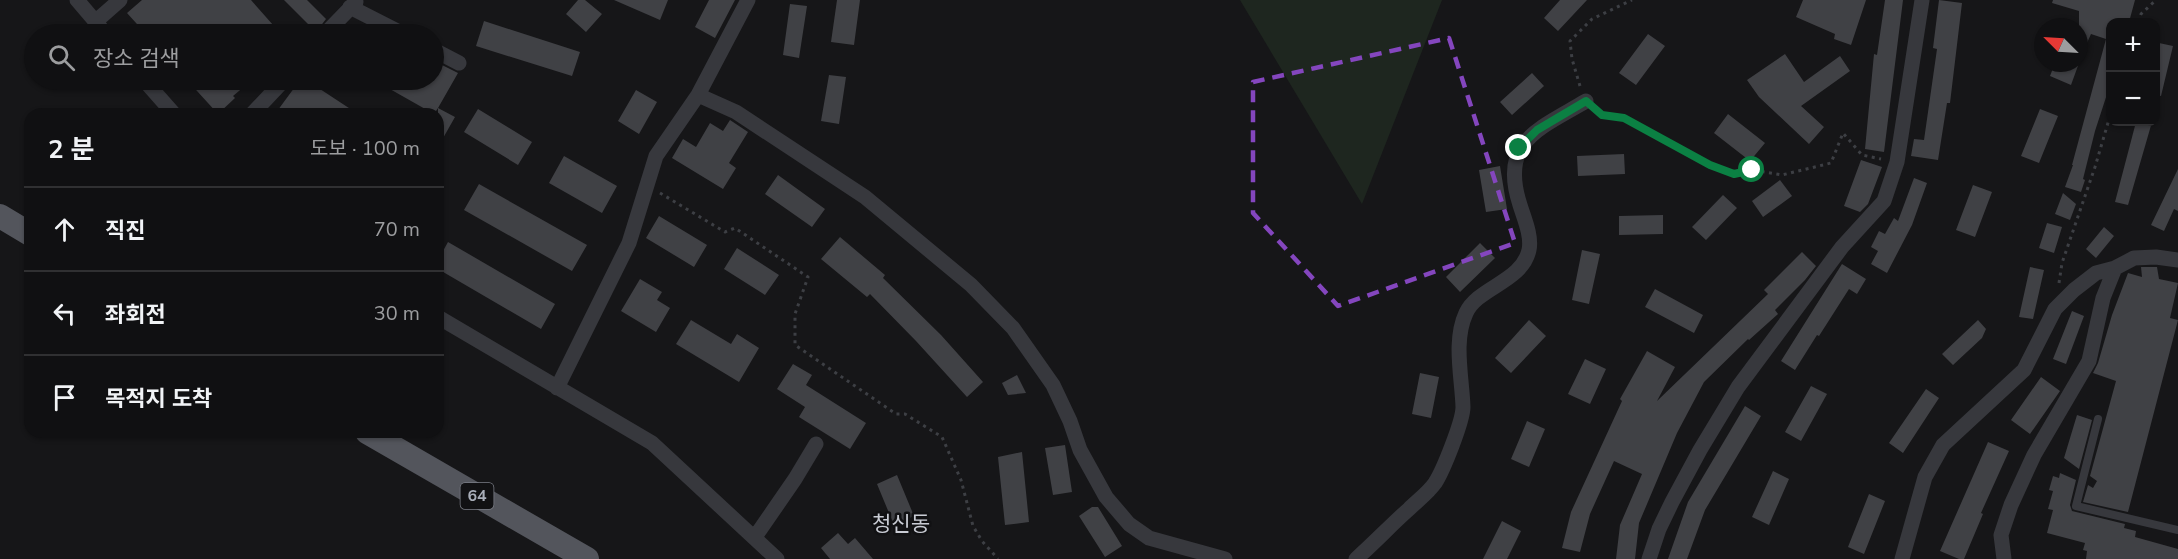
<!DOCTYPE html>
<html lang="ko">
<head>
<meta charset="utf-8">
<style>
	body { margin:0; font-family:"Nunito Sans","Noto Sans KR",sans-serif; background:#19191b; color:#f1f3f6 }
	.controls { position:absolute; right:18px; top:18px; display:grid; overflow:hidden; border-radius:12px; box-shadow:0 2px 4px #0004 }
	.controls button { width:54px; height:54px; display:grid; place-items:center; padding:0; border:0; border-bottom:2px solid #303032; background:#101012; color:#f1f3f6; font:30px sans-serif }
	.compass { position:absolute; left:2034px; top:18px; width:54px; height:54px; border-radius:50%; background:#101012; box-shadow:0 2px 4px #0004; rotate:294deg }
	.stop { position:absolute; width:18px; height:18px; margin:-14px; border:4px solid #0b8043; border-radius:50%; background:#fff }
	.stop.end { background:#0b8043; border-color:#fff; box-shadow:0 2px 6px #0008 }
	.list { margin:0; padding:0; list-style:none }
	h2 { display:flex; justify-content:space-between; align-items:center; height:78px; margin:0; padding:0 24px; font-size:26px }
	h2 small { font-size:20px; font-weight:400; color:#9c9d9f }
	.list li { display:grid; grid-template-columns:39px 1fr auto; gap:18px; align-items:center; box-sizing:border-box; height:84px; padding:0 24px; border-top:2px solid #303032 }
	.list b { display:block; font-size:22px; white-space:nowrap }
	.list em { font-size:20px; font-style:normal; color:#9c9d9f }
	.icon { flex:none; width:33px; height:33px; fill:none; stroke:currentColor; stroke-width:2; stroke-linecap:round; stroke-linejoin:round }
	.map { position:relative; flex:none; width:2178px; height:559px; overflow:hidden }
	.search { position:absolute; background:#101012; box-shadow:0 2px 4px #0004; left:24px; top:24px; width:420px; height:66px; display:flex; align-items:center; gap:15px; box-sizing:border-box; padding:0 21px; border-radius:33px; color:#9c9d9f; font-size:22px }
	.panel { position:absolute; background:#101012; box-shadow:0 2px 4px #0004; left:24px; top:108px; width:420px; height:330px; border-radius:18px }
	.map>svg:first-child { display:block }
	.green { fill:#1e261f }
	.building { fill:#404145 }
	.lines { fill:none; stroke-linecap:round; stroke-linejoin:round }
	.path { stroke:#3d3f44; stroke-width:3; stroke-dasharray:3 4.5; stroke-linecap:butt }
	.service { stroke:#37383d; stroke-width:8 }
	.minor { stroke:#37383d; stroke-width:15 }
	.primary { stroke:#53555c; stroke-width:24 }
	.route { stroke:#0b8043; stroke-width:8 }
	.marked { fill:none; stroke:#8446be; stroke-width:4.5; stroke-dasharray:12 8; stroke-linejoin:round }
	.labels { text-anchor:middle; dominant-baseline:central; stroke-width:5; stroke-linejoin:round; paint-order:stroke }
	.shield { fill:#111113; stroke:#7b7e86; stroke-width:1.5 }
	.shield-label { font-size:16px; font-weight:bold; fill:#a8adb8 }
	.quarter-label { font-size:21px; fill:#c9ccd4; stroke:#111113 }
</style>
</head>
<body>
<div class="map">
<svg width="2178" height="559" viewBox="0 0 2178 559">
	<rect width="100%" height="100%" fill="#161618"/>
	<path class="green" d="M1240 0H1442L1362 204Z"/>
	<path class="building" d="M142 0H251L281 34H146L127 13Z
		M284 0H307L326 19 316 32Z
		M578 0H585L602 14 586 32 566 14Z
		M614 0H668L660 20Z
		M709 0H735L715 38 695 27Z
		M837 0H860L854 45 831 42Z
		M1560 0H1587L1558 31 1544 18Z
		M1803 0H1866L1851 45 1834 39 1835 34 1796 17Z
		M1885 0H1903L1884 152 1865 149 1874 54 1877 55Z
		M1939 0 1962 3 1950 103H1947L1938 160 1911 156 1914 139 1924 140 1937 49 1933 48Z
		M2053 0H2135L2129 22H2110V85L2095 131 2083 179 2085 180 2081 192 2065 187 2073 165H2072L2106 39 2091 34 2079 61V11L2052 3Z
		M790 4 807 6 799 58 783 55Z
		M484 21 580 52 572 76 476 46Z
		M1648 34 1665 46 1636 85 1619 73Z
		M2159 43 2173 46 2161 96 2156 95V57Z
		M1785 54 1804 82 1840 56 1850 71 1801 106 1824 127 1809 144 1759 97 1747 80Z
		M434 61 458 73 438 108 455 117 438 147V108L434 114 374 80H434Z
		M2055 63H2079L2071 85 2050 76Z
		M1532 73 1544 86 1512 115 1500 102Z
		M829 75 846 77 839 124 821 121Z
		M187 80H252L233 96 235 98 218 114Z
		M300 80H327L320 89 358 114H275Z
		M636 90 657 102 639 134 618 121Z
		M478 109 532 142 518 165 464 132Z
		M2040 109 2058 116 2039 163 2021 156Z
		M1728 114 1765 143 1750 161 1714 133Z
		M730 120 748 132 729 163 736 168 723 189 672 158 683 139 696 147 710 123 723 131Z
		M2136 122H2152L2128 205 2115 202Z
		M1624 154 1625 174 1578 176 1577 156Z
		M564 156 617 186 602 213 549 183Z
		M1861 160 1882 167 1868 204 1860 212 1844 206Z
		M1500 166 1507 209 1486 212 1479 170Z
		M2178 169V211L2174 209 2164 231 2151 225Z
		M778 175 825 209 812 227 765 194Z
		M1914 178 1927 183 1912 225 1887 273 1871 264 1878 251 1871 247 1879 231 1885 234 1894 218 1898 221Z
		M1780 180 1792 196 1763 217 1752 201Z
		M479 184 587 245 572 271 464 210Z
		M1973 185 1992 192 1975 237 1956 230Z
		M2063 193 2076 204 2070 220 2055 214Z
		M1723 195 1737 208 1706 240 1692 227Z
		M1663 215V234L1619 235V216Z
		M659 216 707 245 694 267 646 238Z
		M2047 223 2062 227 2054 253 2039 248Z
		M2104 227 2114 236 2096 258 2086 249Z
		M840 237 885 275 883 278 941 335 983 382 967 397 916 341 870 294 867 297 821 259Z
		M448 242 555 304 541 329 438 269V260Z
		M1480 243 1495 258 1460 292 1446 277Z
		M737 248 779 275 765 295 724 269Z
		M1582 250 1600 254 1589 304 1572 300Z
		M1802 252 1816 266 1805 280 1775 310 1778 314 1749 340 1748 339 1704 382 1677 433 1639 523 1635 559H1616L1620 525 1642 474 1614 461 1590 514 1580 552 1562 548 1571 512 1622 401 1620 399 1647 351 1675 367 1657 401 1768 294 1764 290Z
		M1842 264 1866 279 1857 294 1849 289 1819 336 1817 335 1795 370 1781 361Z
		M2030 267 2044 270 2033 319 2019 317Z
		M2141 267H2157L2159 279 2178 283 2170 318 2178 320 2128 512 2083 502 2088 485 2093 488 2097 481 2090 476 2116 381 2093 373 2098 363 2112 315 2128 273 2142 277Z
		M640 279 662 292 657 300 670 308 656 332 621 311Z
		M1655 289 1703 315 1694 333 1645 307Z
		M2072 311 2084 316 2066 364 2053 359Z
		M691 320 731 344 737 334 759 348 739 382 676 344Z
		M1529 320 1546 336 1511 373 1495 358Z
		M1978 320 1986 329 1982 338 1953 365 1942 354Z
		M1585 359 1606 369 1590 404 1568 394Z
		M793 364 812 375 806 385 866 423 850 449 799 417 805 407 777 389Z
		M1420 373 1439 377 1431 418 1412 414Z
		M1017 375 1026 393 1008 395 1002 383Z
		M2041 377 2060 391 2030 434 2011 420Z
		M1811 386 1827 394 1801 441 1785 432Z
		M1926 389 1939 398 1903 453 1889 443Z
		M1745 406 1761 416 1705 510 1687 559H1668L1688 502Z
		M2077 415 2092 420 2079 469 2064 458Z
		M1527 421 1545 429 1529 467 1511 459Z
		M1988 442 2009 451 1981 513 1983 514 1964 559H1959L1940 551Z
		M1065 445 1072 492 1053 495 1045 448Z
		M1022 452 1029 522 1005 525 998 457Z
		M1773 471 1789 479 1769 525 1752 517Z
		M2060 473 2076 480 2070 505 2072 511 2125 524 2124 528 2136 531 2135 537 2178 549V559H2086L2087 551 2083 550 2085 543 2047 533 2053 510 2048 509 2053 491 2049 490 2053 476 2059 478Z
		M897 475 914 516 894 525 877 484Z
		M1869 494 1885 501 1864 554 1848 547Z
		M1092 507H1098L1122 546 1105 557 1079 516Z
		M1502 521 1521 531 1507 559H1483Z
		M838 533 848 544 855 538 873 559H830L821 548Z"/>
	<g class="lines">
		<path class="path" d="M2138 22 2141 14 2156 0
			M1580 86 1572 59 1570 41 1592 19 1632 0
			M1597 111 1602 115 1624 119 1688 154 1734 174 1753 170 1782 175 1831 163 1843 133 1862 155 1881 159
			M660 193 725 232 735 228 808 277 795 314V345L896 414H905L942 437 961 480 973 526 982 541 998 559
			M2059 283 2062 263 2095 167 2110 116"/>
		<path class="service" d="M2098 419 2076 506 2178 530"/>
		<path class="minor" d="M77 0 106 34
			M350 7 403 34
			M95 22 120 0
			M325 34 356 2
			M434 50 459 63
			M144 80 174 114
			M698 95 736 112 865 197 971 285 1013 328 1053 385 1070 421 1080 450 1106 497 1129 524 1149 538 1225 559
			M252 114 284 80
			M438 317 652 443 777 559
			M557 388 629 243 656 156 698 95 748 0
			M755 537 795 479 816 444
			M1356 559C1374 543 1391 525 1409 509 1417 501 1428 493 1435 483 1443 471 1463 421 1463 407 1462 377 1453 341 1466 313 1478 287 1522 282 1529 250 1532 236 1524 218 1520 205 1499 141 1539 129 1586 101
			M1649 559 1659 529 1672 502 1700 450 1738 387 1842 247 1884 201 1897 162 1922 0
			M1902 559 1925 477 1943 445 2024 370 2055 309 2074 290 2096 273 2115 268 2134 258 2156 257 2178 260
			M2004 559 2001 535 2011 505 2034 455 2089 361 2103 298 2115 268"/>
		<path class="primary" d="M0 216 30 234
			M367 432 587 559"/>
	</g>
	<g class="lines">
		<path class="route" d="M1519 148 1537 130 1586 101 1602 115 1624 118 1710 165 1734 174 1752 170"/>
	</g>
	<path class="marked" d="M1449 38 1515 243 1338 306 1253 213V82Z"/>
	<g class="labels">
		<rect class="shield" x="460.5" y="483" width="33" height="26" rx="4.5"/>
		<g class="shield-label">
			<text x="477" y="496">64</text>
		</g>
		<g class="quarter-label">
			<text x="901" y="524">청신동</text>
		</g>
	</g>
</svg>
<div class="controls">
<button>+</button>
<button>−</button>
</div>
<svg class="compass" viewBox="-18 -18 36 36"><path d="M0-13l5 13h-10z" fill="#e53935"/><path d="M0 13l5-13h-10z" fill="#9c9d9f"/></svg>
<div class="stop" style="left:1752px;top:170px"></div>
<div class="stop end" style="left:1519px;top:148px"></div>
<div class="search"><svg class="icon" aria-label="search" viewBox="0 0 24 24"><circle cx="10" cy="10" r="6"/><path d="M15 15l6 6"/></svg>장소 검색</div>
<section class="panel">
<h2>2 분<small>도보 · 100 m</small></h2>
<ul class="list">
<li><svg class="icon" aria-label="ahead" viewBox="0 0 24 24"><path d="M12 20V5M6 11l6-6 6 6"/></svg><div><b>직진</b></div><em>70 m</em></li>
<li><svg class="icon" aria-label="left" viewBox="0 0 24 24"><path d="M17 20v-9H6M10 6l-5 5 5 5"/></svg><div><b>좌회전</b></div><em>30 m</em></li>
<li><svg class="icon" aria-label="arrive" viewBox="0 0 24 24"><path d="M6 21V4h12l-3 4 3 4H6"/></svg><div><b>목적지 도착</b></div></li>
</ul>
</section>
</div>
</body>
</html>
